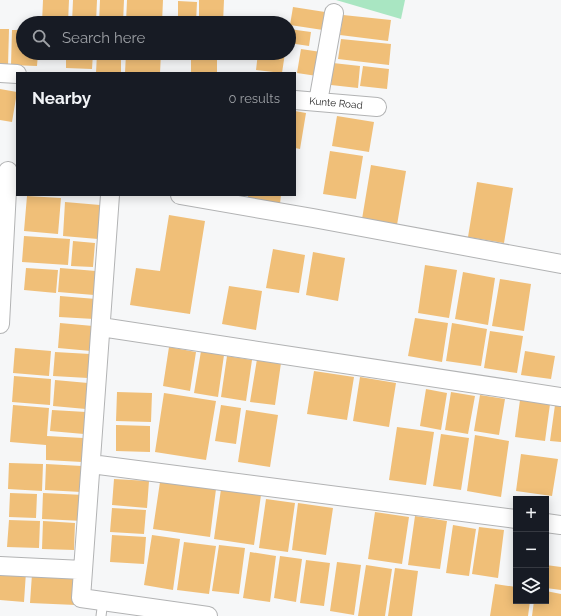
<!DOCTYPE html>
<html lang="en">
<head>
<meta charset="utf-8">
<style>
	body { margin:0; font-family:Raleway,sans-serif; background:#242831; color:#f1f3f6 }
	.controls { position:absolute; right:12px; bottom:12px; display:grid; overflow:hidden; border-radius:0px; box-shadow:0 2px 10px #0003 }
	.controls button { width:36px; height:36px; display:grid; place-items:center; padding:0; border:0; border-bottom:1px solid #363941; background:#171b24; color:#f1f3f6; font:20px sans-serif }
	.list { margin:0; padding:0; list-style:none }
	h2 { display:flex; justify-content:space-between; align-items:center; height:52px; margin:0; padding:0 16px; font-size:17px }
	h2 small { font-size:13px; font-weight:400; color:#9ea1a6 }
	.icon { flex:none; width:22px; height:22px; fill:none; stroke:currentColor; stroke-width:2; stroke-linecap:round; stroke-linejoin:round }
	.map { position:relative; flex:none; width:561px; height:616px; overflow:hidden }
	.search { position:absolute; background:#171b24; box-shadow:0 2px 10px #0003; left:16px; top:16px; width:280px; height:44px; display:flex; align-items:center; gap:10px; box-sizing:border-box; padding:0 14px; border-radius:22px; color:#9ea1a6; font-size:15px }
	.panel { position:absolute; background:#171b24; box-shadow:0 2px 10px #0003; left:16px; top:72px; width:280px; height:124px; border-radius:0px }
	.map>svg:first-child { display:block }
	.green { fill:#a9e6c2 }
	.building { fill:#f0bf78 }
	.lines { fill:none; stroke-linecap:round; stroke-linejoin:round }
	.lane-casing { stroke:#b2b3b4; stroke-width:11 }
	.street-casing { stroke:#b2b3b4; stroke-width:20 }
	.lane { stroke:#fff; stroke-width:9 }
	.street { stroke:#fff; stroke-width:18 }
	.labels { text-anchor:middle; dominant-baseline:central; stroke-width:4; stroke-linejoin:round; paint-order:stroke }
	.street-label { font-size:10px; fill:#282828; stroke:#fff }
</style>
</head>
<body>
<div class="map">
<svg width="561" height="616" viewBox="0 0 561 616">
	<rect width="100%" height="100%" fill="#f6f7f8"/>
	<path class="green" d="M336 0H405L401 19Z"/>
	<path class="building" d="M43 0H69L68 23H42Z
		M73 0H97L96 23H72Z
		M100 0H124L123 23H99Z
		M127 0H163L162 23H126Z
		M199 0H224L223 23H199Z
		M178 1 197 2 196 23H178Z
		M293 7 325 12 323 30 290 25Z
		M343 15 391 20 388 41 340 35Z
		M0 29H9L8 66 0 65Z
		M289 29 311 32 309 46 289 43Z
		M12 30H23V53H38L37 66 11 65Z
		M341 39 391 44 389 65 338 59Z
		M301 49 321 52 317 76 297 73Z
		M66 53H93L92 69 66 68Z
		M97 53H121V73H96Z
		M126 53H161L160 73H125Z
		M191 53H217V73H191Z
		M258 53H285L282 73 256 70Z
		M333 63 360 66 358 88 331 85Z
		M363 66 389 69 387 89 360 86Z
		M0 89 17 92 12 122 0 120Z
		M295 111 306 113 300 149 295 148Z
		M337 116 374 122 369 152 332 146Z
		M330 151 363 156 356 199 323 194Z
		M371 165 406 171 397 225 362 219Z
		M477 182 513 188 504 243 468 237Z
		M248 195H281L280 204 248 199Z
		M27 196 61 198 58 234 24 231Z
		M65 202 100 205 98 239 63 236Z
		M169 215 205 221 190 314 130 305 136 268 160 271Z
		M24 236 70 239 68 265 22 262Z
		M73 241 95 243 93 267 71 266Z
		M273 249 305 255 299 293 266 288Z
		M313 252 345 258 338 301 306 295Z
		M425 265 457 270 449 318 418 313Z
		M26 268 58 270 56 293 24 290Z
		M60 268 96 271 94 295 58 292Z
		M463 272 495 278 488 325 455 319Z
		M500 279 531 284 524 331 492 326Z
		M229 286 262 291 256 330 222 324Z
		M60 296 96 299 94 319 59 317Z
		M415 318 448 323 442 362 408 356Z
		M60 323 93 326 91 351 58 348Z
		M452 323 487 329 481 366 446 361Z
		M490 331 523 336 517 373 484 368Z
		M169 347 196 352 190 391 163 386Z
		M15 348 51 351 49 376 13 373Z
		M201 351 224 355 218 397 194 393Z
		M525 351 555 356 551 379 521 375Z
		M55 352 90 354 88 378 53 376Z
		M227 356 252 360 246 401 221 397Z
		M257 359 281 363 275 405 250 402Z
		M314 371 354 377 347 420 307 414Z
		M14 376 51 379 50 405 12 402Z
		M360 377 396 383 389 427 353 421Z
		M55 380 88 383 86 409 53 406Z
		M426 389 447 393 441 430 420 426Z
		M117 392 152 393 151 422 116 421Z
		M451 392 475 396 468 434 445 430Z
		M164 393 216 401 206 460 155 452Z
		M480 395 505 399 499 435 474 431Z
		M520 400 550 404 545 441 515 437Z
		M13 405 49 408 47 436 83 438 82 462 46 460V445L10 442Z
		M221 405 241 408 236 444 215 441Z
		M555 405 561 406V442L550 441Z
		M52 410 86 412 84 434 50 431Z
		M246 410 278 415 270 467 238 462Z
		M116 425 150 426V452L116 451Z
		M397 427 434 432 426 485 389 480Z
		M441 434 469 438 461 490 433 486Z
		M475 435 509 441 501 497 467 491Z
		M521 454 558 459 552 496 516 491Z
		M9 463 43 464 42 491 8 489Z
		M46 464 82 466 81 492 45 490Z
		M114 479 149 481 147 508 112 505Z
		M160 482 216 489 210 537 153 529Z
		M221 489 261 495 254 545 214 539Z
		M10 493 37 494 36 518 9 517Z
		M43 493 84 495 83 521 42 519Z
		M266 499 295 503 288 552 259 548Z
		M298 503 333 508 326 555 292 550Z
		M112 508 146 510 144 534 110 532Z
		M375 512 409 517 402 564 368 559Z
		M415 516 447 521 440 569 408 565Z
		M9 520 40 521 39 548 7 547Z
		M43 521 75 523 74 550 42 549Z
		M453 525 476 529 469 576 446 573Z
		M479 527 504 530 498 578 472 574Z
		M112 535 146 537 144 564 110 562Z
		M152 535 180 539 173 590 144 585Z
		M184 542 216 546 209 594 177 590Z
		M219 545 245 548 239 594 212 591Z
		M250 552 276 556 270 602 243 598Z
		M280 556 302 559 296 602 274 598Z
		M306 560 330 563 324 606 300 603Z
		M337 562 361 565 354 615 330 611Z
		M366 565 392 569 385 616H358Z
		M546 565 561 567V590L546 588Z
		M395 568 418 571 412 616H388Z
		M0 571 26 572 24 602 0 600Z
		M32 574 78 576 76 605 30 603Z
		M495 584 516 587V601H530L528 616H490Z
		M546 591 561 594V616H532L534 601H546Z"/>
	<g class="lines">
		<defs>
			<path id="lane" d="M101 616 103 601"/>
			<path id="street" d="M0 73 17 74
				M295 100 377 107
				M318 102 334 13
				M110 195 81 598 208 616
				M180 195 313 218 561 264
				M0 324 8 171
				M101 327 561 397
				M91 464 516 519
				M546 523 561 525
				M0 566 83 570"/>
		</defs>
		<use href="#lane" class="lane-casing"/>
		<use href="#street" class="street-casing"/>
		<use href="#lane" class="lane"/>
		<use href="#street" class="street"/>
	</g>
	<g class="labels">
		<g class="street-label">
			<text transform="translate(336 103) rotate(5)">Kunte Road</text>
		</g>
	</g>
</svg>
<div class="controls">
<button>+</button>
<button>−</button>
<button><svg class="icon" aria-label="layers" viewBox="0 0 24 24"><path d="M12 4l9 5-9 5-9-5zM3 14l9 5 9-5"/></svg></button>
</div>
<div class="search"><svg class="icon" aria-label="search" viewBox="0 0 24 24"><circle cx="10" cy="10" r="6"/><path d="M15 15l6 6"/></svg>Search here</div>
<section class="panel">
<h2>Nearby<small>0 results</small></h2>
<ul class="list">
</ul>
</section>
</div>
</body>
</html>
